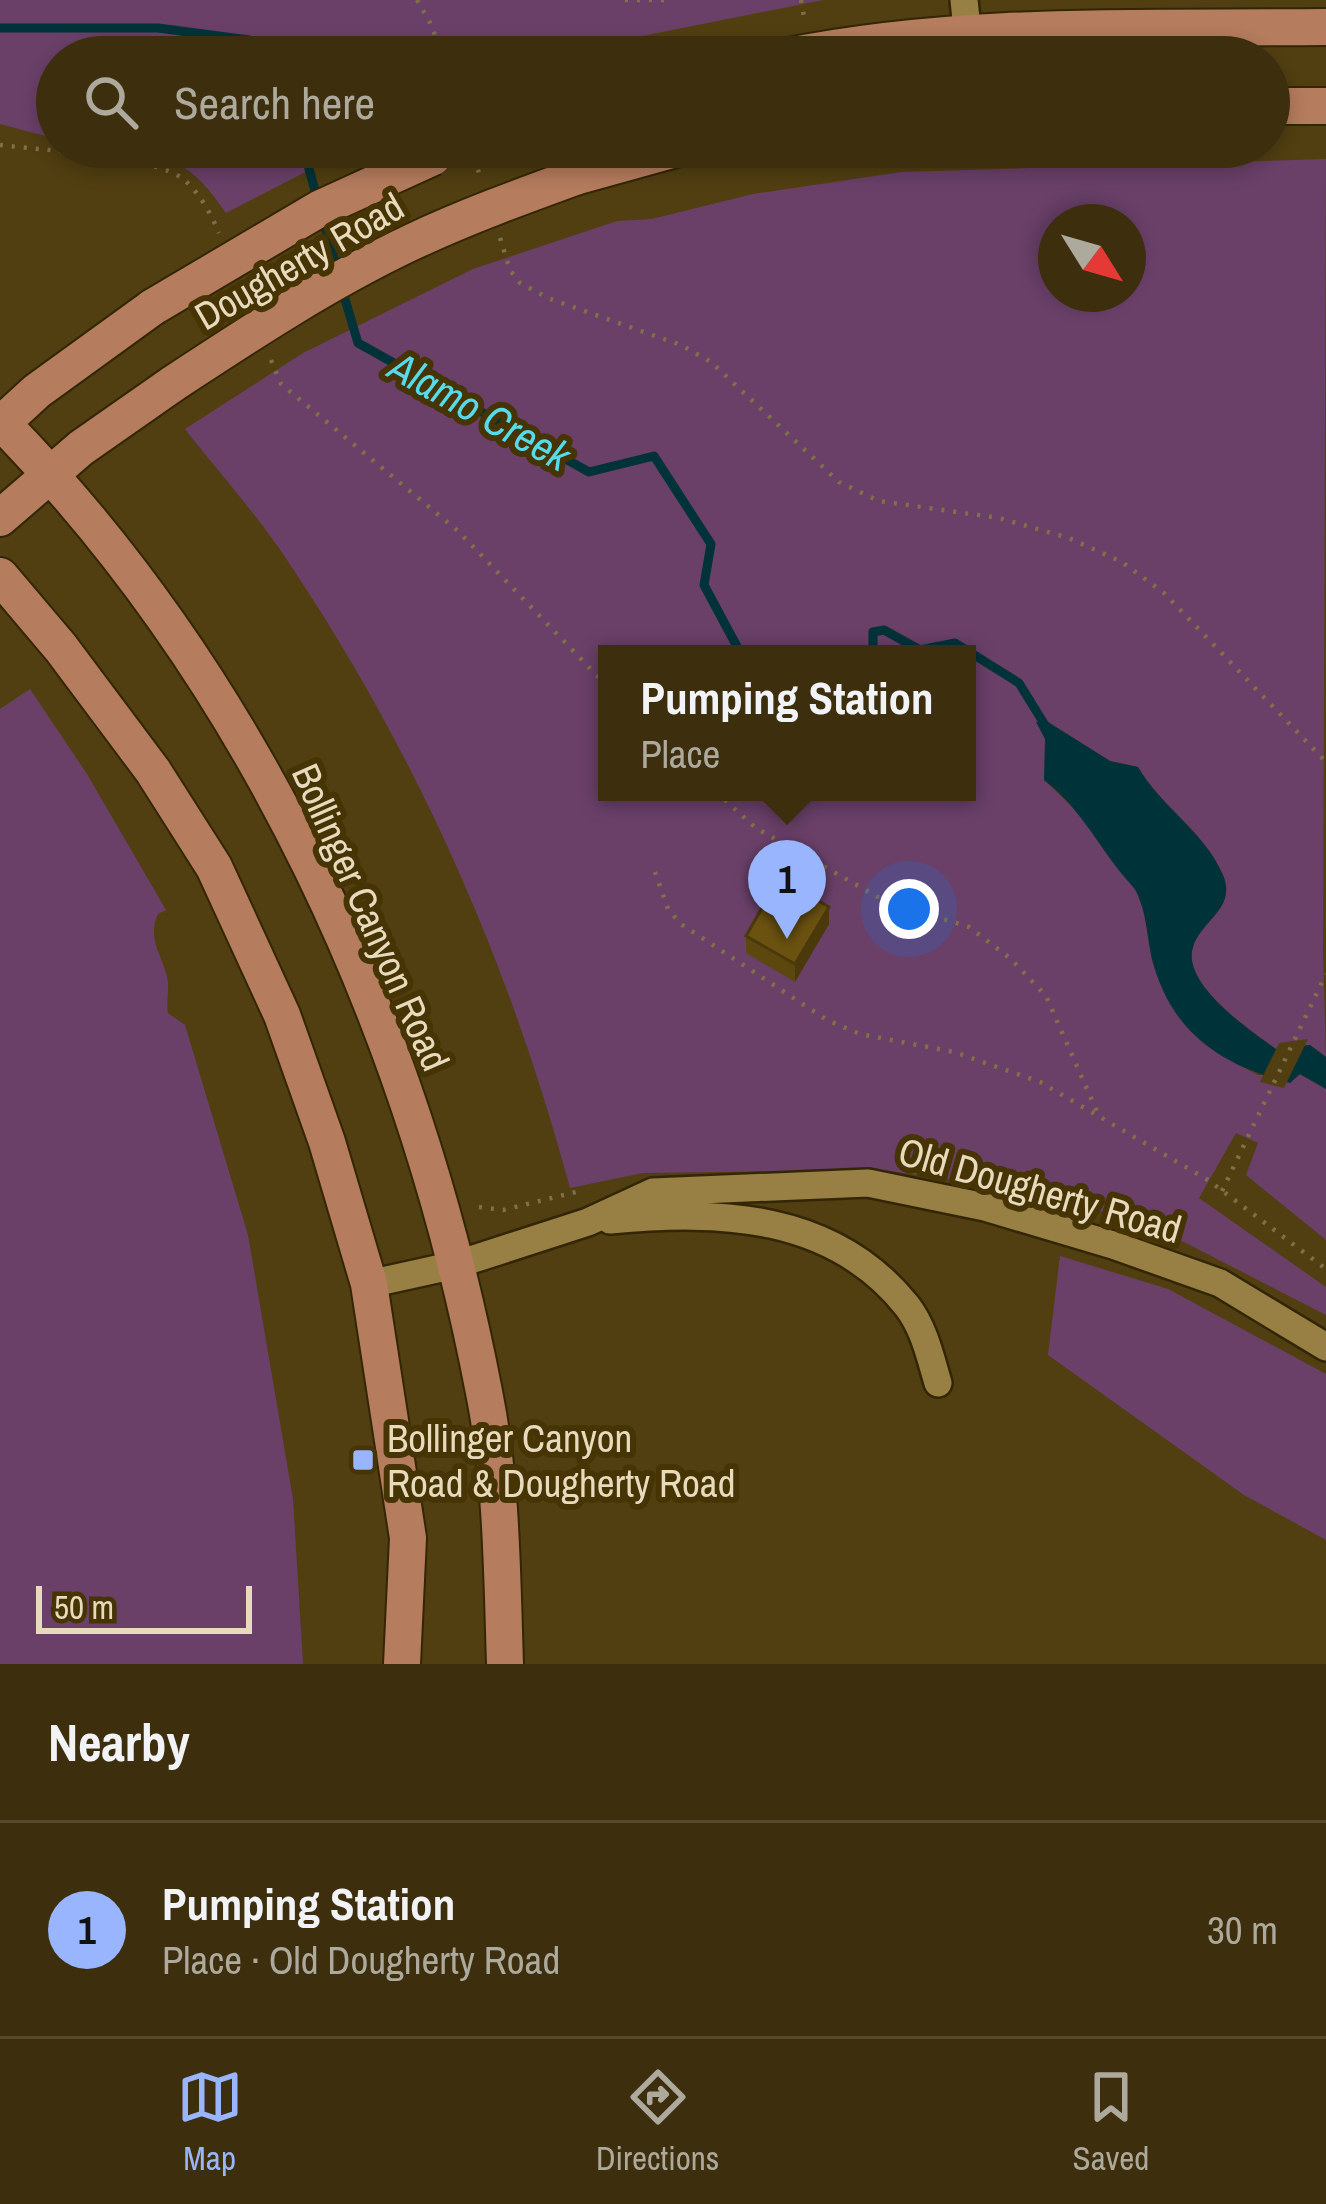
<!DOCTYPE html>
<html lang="en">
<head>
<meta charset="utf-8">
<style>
	body { margin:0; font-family:"Archivo Narrow",sans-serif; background:#483b1b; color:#f1f3f6 }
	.compass { position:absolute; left:1038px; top:204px; width:108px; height:108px; border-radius:50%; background:#3d2f0d; box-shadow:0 6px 18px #0003; rotate:127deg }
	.scale { position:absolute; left:36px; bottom:30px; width:216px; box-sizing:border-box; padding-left:12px; border:6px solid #e7dabd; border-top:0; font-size:33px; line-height:42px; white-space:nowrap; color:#e7dabd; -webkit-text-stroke:9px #463404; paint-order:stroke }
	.you { position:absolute; left:909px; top:909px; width:42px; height:42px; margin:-30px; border:9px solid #fff; border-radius:50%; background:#1a73e8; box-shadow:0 0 0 18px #1a73e833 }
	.badge { display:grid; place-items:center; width:78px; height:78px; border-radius:50%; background:#98b5fd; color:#111; font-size:39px; font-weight:700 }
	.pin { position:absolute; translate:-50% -99px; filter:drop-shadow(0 3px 6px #0008) }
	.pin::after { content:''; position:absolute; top:63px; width:42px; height:36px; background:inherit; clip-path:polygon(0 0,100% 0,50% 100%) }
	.popup { position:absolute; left:598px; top:645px; width:378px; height:156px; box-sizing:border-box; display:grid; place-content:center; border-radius:0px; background:#3d2f0d; filter:drop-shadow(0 3px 9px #0005); font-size:39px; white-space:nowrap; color:#ada99d }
	.popup b { font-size:45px; color:#f1f3f6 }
	.popup::after { content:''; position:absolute; left:50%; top:100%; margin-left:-24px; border:24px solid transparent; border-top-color:#3d2f0d }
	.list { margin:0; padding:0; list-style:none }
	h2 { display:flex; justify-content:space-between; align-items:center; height:156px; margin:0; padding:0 48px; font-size:51px }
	h2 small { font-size:39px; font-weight:400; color:#ada99d }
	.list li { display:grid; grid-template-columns:78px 1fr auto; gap:36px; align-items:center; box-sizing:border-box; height:216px; padding:0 48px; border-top:3px solid #564a2e }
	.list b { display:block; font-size:45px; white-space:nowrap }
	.list p { margin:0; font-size:39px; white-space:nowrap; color:#ada99d }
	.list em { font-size:39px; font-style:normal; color:#ada99d }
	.icon { flex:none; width:66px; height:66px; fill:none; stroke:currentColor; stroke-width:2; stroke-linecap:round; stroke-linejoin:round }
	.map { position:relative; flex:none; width:1326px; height:1664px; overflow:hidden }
	.search { position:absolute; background:#3d2f0d; box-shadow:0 6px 18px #0003; left:36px; right:36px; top:36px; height:132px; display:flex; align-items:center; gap:30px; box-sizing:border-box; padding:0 42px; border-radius:66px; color:#ada99d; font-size:45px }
	.sheet { height:372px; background:#3d2f0d }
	nav { display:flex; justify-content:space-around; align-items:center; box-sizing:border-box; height:168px; border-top:3px solid #564a2e; background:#3d2f0d; font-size:33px; color:#ada99d }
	nav a { display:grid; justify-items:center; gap:6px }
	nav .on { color:#98b5fd }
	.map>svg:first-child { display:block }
	.green { fill:#6a4069; fill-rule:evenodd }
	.water { fill:#003339 }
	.pier { fill:#513f11 }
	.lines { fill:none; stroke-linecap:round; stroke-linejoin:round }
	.stream { stroke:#003339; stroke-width:9 }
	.minor-casing { stroke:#332606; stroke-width:32 }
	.major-casing { stroke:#332606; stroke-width:40 }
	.path { stroke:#807047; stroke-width:4.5; stroke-dasharray:3 9; stroke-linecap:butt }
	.minor { stroke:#988045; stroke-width:27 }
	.major { stroke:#b57c5e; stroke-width:36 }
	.major-bridge-casing { stroke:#332606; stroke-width:40; stroke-linecap:butt }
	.major-bridge { stroke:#b57c5e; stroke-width:36 }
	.wall { fill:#5c470e }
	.shaded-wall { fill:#4b390b }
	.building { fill:#6b5210; stroke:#4b390b; stroke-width:3 }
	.poi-dot { fill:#98b5fd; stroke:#463404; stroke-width:4.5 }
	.labels { text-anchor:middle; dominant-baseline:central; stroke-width:12; stroke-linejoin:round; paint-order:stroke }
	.street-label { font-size:39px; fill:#e7dabd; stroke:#463404 }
	.poi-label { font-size:39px; fill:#e7dabd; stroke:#463404; text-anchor:start }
	.water-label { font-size:42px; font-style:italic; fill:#57daeb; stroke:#463404 }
</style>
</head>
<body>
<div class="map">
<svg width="1326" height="1664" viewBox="0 0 1326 1664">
	<rect width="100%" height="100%" fill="#513f11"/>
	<path class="green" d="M0 0H823L622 40 595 57H57V139L0 124Z
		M101 147H354L226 213C186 154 168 159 101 147Z
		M1326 159 1323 952 1326 1057 1310 1045 1276 1049C1251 1031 1181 984 1193 947 1201 920 1237 909 1223 875 1204 831 1161 807 1138 767L1110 761 1048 722 1044 780 1086 820 1135 889 1144 911 1152 961 1184 1023 1233 1062 1258 1075 1299 1074 1326 1089V1240L1246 1175 1258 1143 1236 1133 1199 1198 1326 1287V1315L1184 1242 1108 1213 1000 1186 882 1170 643 1173 570 1188C510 965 419 758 291 566 260 518 220 474 185 429L303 353 473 269 617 221 652 219 753 194 901 172ZM1056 222H1128V294H1056ZM607 654H967V792H607Z
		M30 689 87 774 166 910 158 914C146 941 164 956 168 982 169 993 166 1002 168 1013L185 1025 248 1235 293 1499 303 1664H0V709Z
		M1060 1256 1168 1289 1326 1374V1540L1244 1495 1048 1355Z"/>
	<path class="water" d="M1036 722H1048L1110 761 1138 767C1161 807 1204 831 1223 875 1237 909 1201 920 1193 947 1181 984 1251 1031 1276 1049L1310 1045 1326 1057V1089L1300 1074 1290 1083C1221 1065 1171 1033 1152 959 1147 938 1147 916 1138 895 1134 886 1127 881 1121 873 1095 840 1078 806 1044 780L1045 739Z"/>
	<path class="pier" d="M1308 1039 1284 1088 1260 1082 1279 1043Z"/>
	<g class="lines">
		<path class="stream" d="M0 28H158L249 40 261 57
			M303 147 317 198
			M323 220 338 273
			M342 289 358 343 589 472 654 456 711 544 704 585 741 654
			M873 654V632L884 630 920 650 955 643 1019 683 1048 730"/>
		<defs>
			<path id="minor" d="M964 0 970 57
				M610 1220C719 1210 833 1213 907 1306 924 1328 930 1356 938 1383
				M369 1284 455 1265 588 1222 653 1192 868 1183 985 1207 1113 1245 1220 1283 1326 1347"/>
			<path id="major" d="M784 57C960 21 1147 29 1326 27
				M1269 106H1326
				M575 177 683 147
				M0 421C258 684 415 1033 484 1392 502 1481 502 1574 505 1664
				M0 425 37 391 153 307
				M0 518 81 448 174 383
				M0 576 61 648 153 771 214 867 282 1015 327 1142 369 1284 408 1538 402 1664"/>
		</defs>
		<use href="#minor" class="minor-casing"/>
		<use href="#major" class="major-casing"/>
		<path class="path" d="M417 0 432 26 442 57
			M625 0H668
			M801 0 805 22
			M0 145C40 150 154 156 183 179 199 192 211 214 219 233
			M470 147 480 176
			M500 238 510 270 520 283 548 298 681 345 711 362 839 482 879 501 999 518 1069 538 1122 562 1164 593 1326 762
			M271 360 281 384 458 531 607 686
			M716 792 756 828 883 900 969 927 1011 959 1046 996 1098 1114
			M655 872 668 909 681 924 827 1020 860 1034 954 1052 1040 1082 1208 1180 1326 1269
			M1222 1191 1326 974
			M479 1207 503 1210 584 1190"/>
		<use href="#minor" class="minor"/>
		<use href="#major" class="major"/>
		<defs>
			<path id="major-bridge" d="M153 307 319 209 433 157
				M174 383C250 333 329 281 412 242 465 217 520 197 575 177"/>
		</defs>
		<use href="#major-bridge" class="major-bridge-casing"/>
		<use href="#major-bridge" class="major-bridge"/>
	</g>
	<path class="wall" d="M829 924 795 982 746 953V936Z"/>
	<path class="shaded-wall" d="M829 907V924L795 982V964Z"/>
	<path class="building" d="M779 878 829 907 795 964 746 936Z"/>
	<rect class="poi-dot" x="351" y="1448" width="24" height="24" rx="6"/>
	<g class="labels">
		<g class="street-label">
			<text transform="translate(299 261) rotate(-30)">Dougherty Road</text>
			<text transform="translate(371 917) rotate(66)">Bollinger Canyon Road</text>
			<text transform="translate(1040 1190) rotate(16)">Old Dougherty Road</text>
		</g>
		<g class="poi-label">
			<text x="387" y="1438">Bollinger Canyon<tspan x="387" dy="45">Road &amp; Dougherty Road</tspan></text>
		</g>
		<g class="water-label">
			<text transform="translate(480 411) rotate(29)">Alamo Creek</text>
		</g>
	</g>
</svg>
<svg class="compass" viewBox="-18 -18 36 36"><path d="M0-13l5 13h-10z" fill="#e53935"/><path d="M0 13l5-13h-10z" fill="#ada99d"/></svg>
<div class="scale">50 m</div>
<div class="you"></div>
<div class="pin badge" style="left:787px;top:939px">1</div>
<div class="popup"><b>Pumping Station</b>Place</div>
<div class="search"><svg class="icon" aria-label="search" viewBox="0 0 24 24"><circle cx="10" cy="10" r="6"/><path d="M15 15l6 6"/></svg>Search here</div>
</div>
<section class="sheet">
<h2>Nearby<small></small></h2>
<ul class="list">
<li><span class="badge">1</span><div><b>Pumping Station</b><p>Place · Old Dougherty Road</p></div><em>30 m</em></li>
</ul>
</section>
<nav>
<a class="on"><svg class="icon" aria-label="map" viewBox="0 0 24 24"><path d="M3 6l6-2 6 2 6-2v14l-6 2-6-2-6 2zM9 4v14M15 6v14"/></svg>Map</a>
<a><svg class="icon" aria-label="directions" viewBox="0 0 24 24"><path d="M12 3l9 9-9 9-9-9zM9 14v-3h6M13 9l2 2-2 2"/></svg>Directions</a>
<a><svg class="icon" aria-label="saved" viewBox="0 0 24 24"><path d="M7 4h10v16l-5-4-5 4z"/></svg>Saved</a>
</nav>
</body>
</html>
